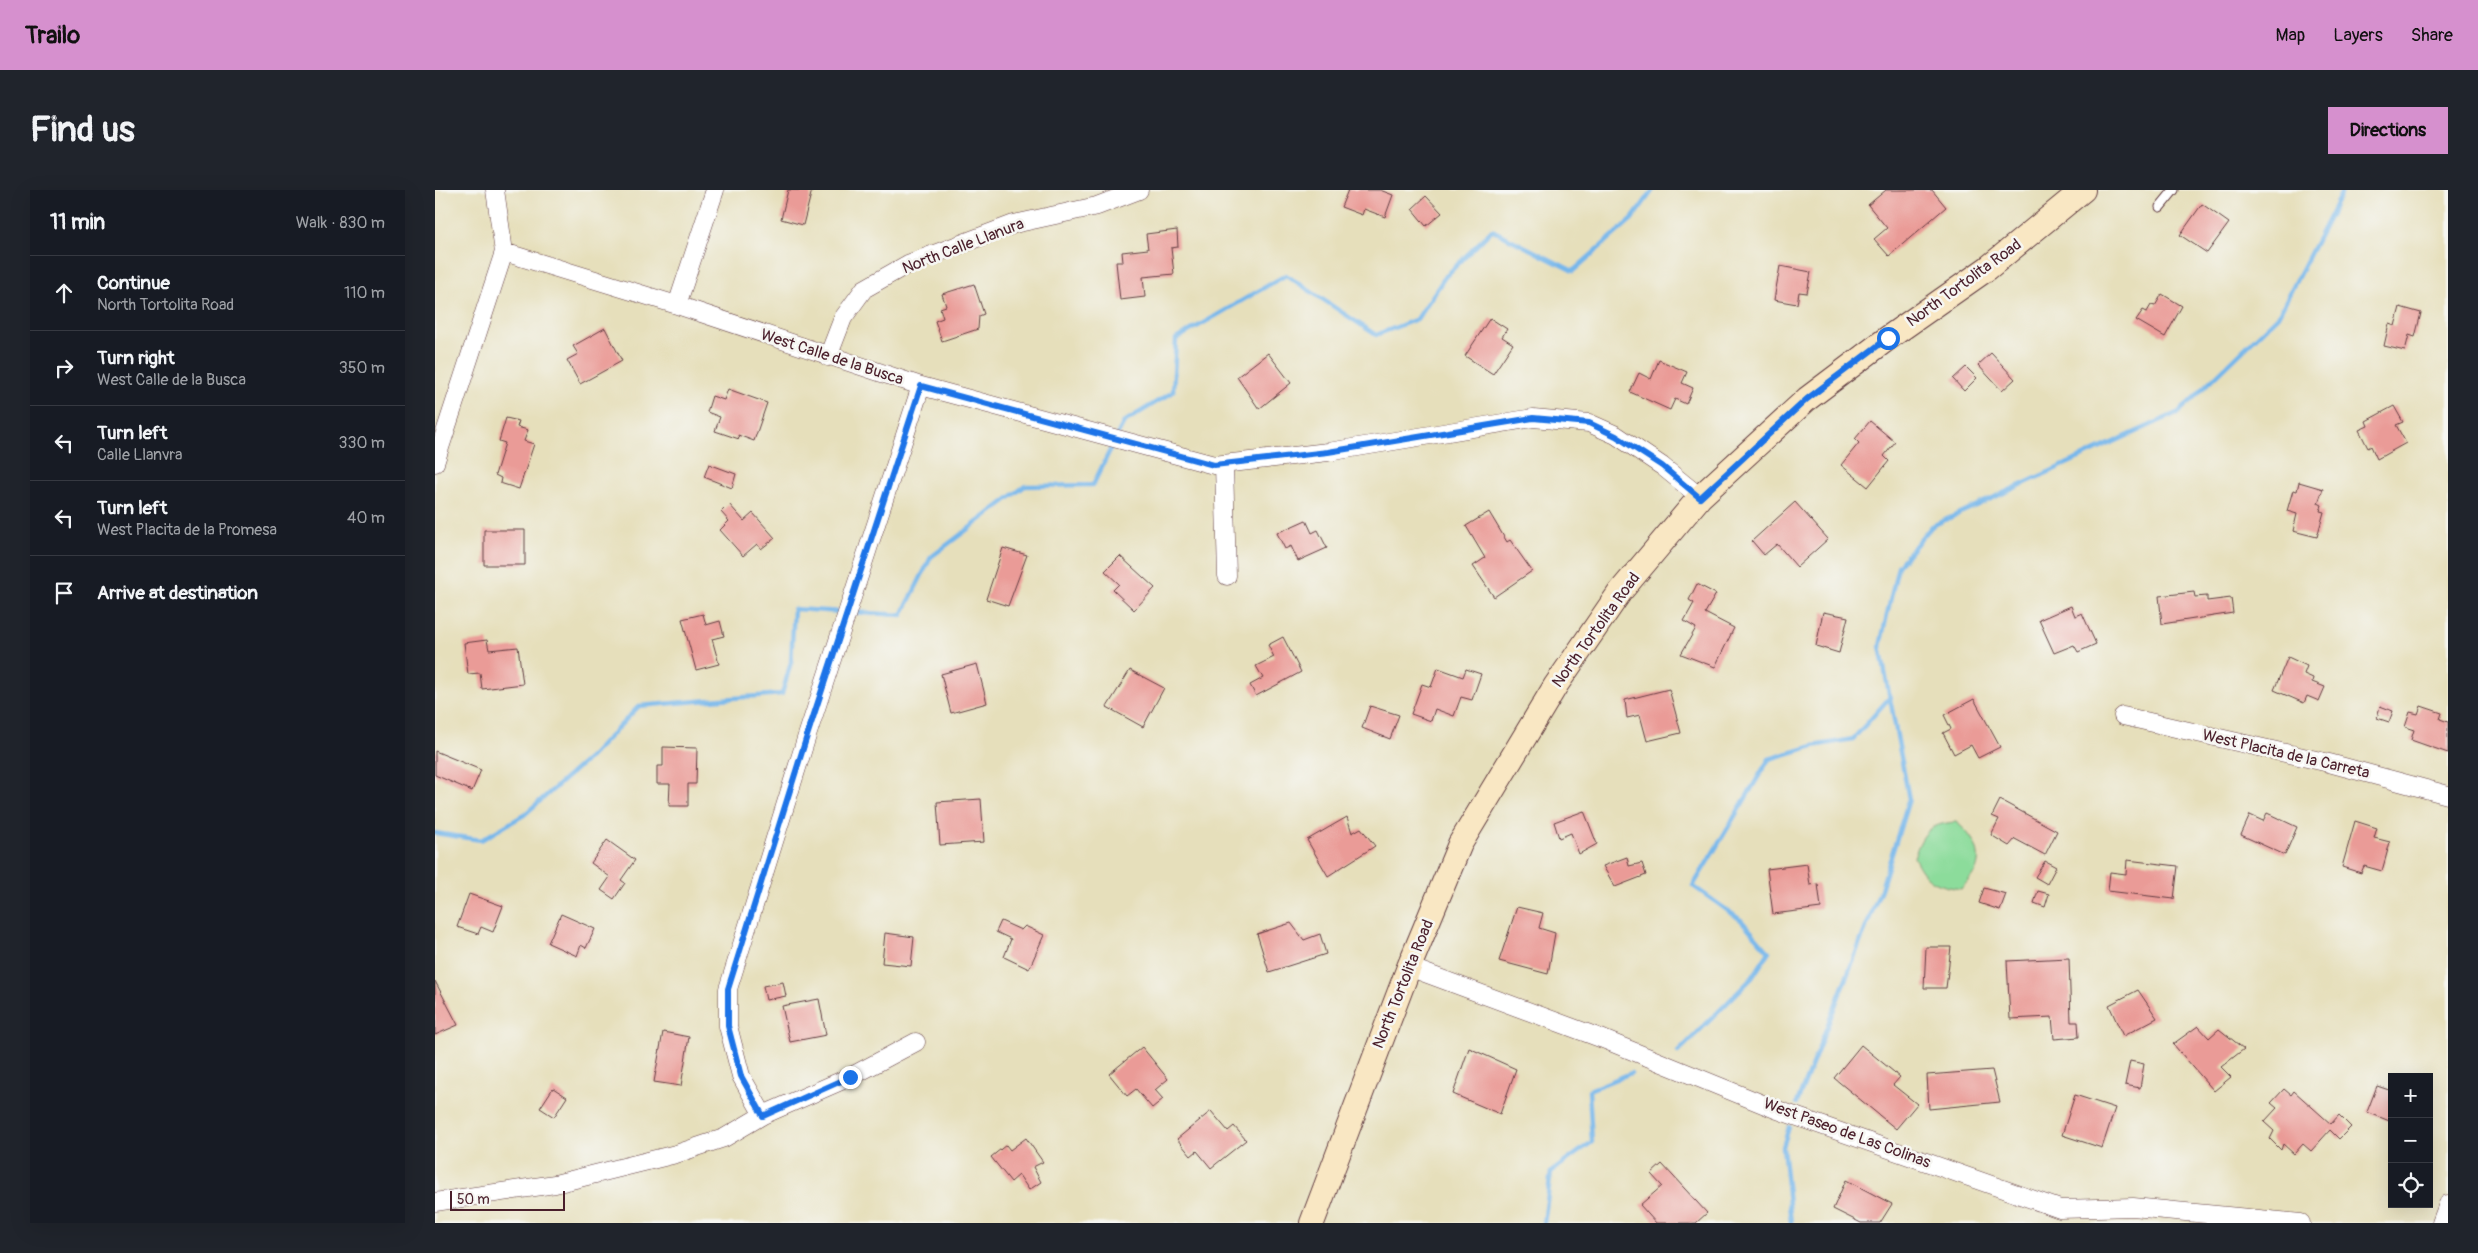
<!DOCTYPE html>
<html lang="en">
<head>
<meta charset="utf-8">
<style>
	body { margin:0; font-family:Pangolin,sans-serif; background:#20242c; color:#f1f3f6 }
	.controls { position:absolute; right:15px; bottom:15px; display:grid; overflow:hidden; border-radius:0px; box-shadow:0 5px 20px #0002 }
	.controls button { width:45px; height:45px; display:grid; place-items:center; padding:0; border:0; border-bottom:1px solid #363941; background:#171b24; color:#f1f3f6; font:25px sans-serif }
	.scale { position:absolute; left:15px; bottom:12px; width:115px; box-sizing:border-box; padding-left:5px; border:2px solid #4a1f2b; border-top:0; font-size:14px; line-height:18px; white-space:nowrap; color:#4a1f2b; -webkit-text-stroke:4px #f6f6f2; paint-order:stroke }
	.stop { position:absolute; width:15px; height:15px; margin:-11px; border:4px solid #1a73e8; border-radius:50%; background:#fff }
	.stop.end { background:#1a73e8; border-color:#fff; box-shadow:0 1px 5px #0008 }
	.list { margin:0; padding:0; list-style:none }
	h2 { display:flex; justify-content:space-between; align-items:center; height:65px; margin:0; padding:0 20px; font-size:21px }
	h2 small { font-size:16px; font-weight:400; color:#9ea1a6 }
	.list li { display:grid; grid-template-columns:32px 1fr auto; gap:15px; align-items:center; box-sizing:border-box; height:75px; padding:0 20px; border-top:1px solid #363941 }
	.list b { display:block; font-size:19px; white-space:nowrap }
	.list p { margin:0; font-size:16px; white-space:nowrap; color:#9ea1a6 }
	.list em { font-size:16px; font-style:normal; color:#9ea1a6 }
	.icon { flex:none; width:28px; height:28px; fill:none; stroke:currentColor; stroke-width:2; stroke-linecap:round; stroke-linejoin:round }
	.map { position:relative; flex:none; width:2013px; height:1033px; overflow:hidden; border-radius:0px }
	header { display:flex; align-items:center; gap:30px; box-sizing:border-box; height:70px; padding:0 25px; background:#d690ce; color:#111 }
	header strong { font-size:24px }
	nav { display:flex; gap:28px; margin-inline-start:auto; font-size:18px }
	.intro { display:flex; align-items:center; justify-content:space-between; box-sizing:border-box; height:120px; padding:0 30px }
	h1 { margin:0; font-size:35px }
	.button { padding:12px 22px; border-radius:0px; background:#d690ce; color:#111; font-size:18px; font-weight:700 }
	main { display:flex; gap:30px; padding:0 30px }
	aside { flex:1; background:#171b24; border-radius:0px; box-shadow:0 5px 20px #0002 }
	.map>svg:first-child { display:block }
	.green { fill:#8cdc9b; stroke:#6b7e63 }
	.lines { fill:none; stroke-linecap:round; stroke-linejoin:round }
	.stream { stroke:#77b7eb; stroke-width:4.5 }
	.building { fill:#ea9b97 }
	.lane-casing { stroke:#613c41; stroke-width:11 }
	.street-casing { stroke:#613c41; stroke-width:19 }
	.secondary-casing { stroke:#613c41; stroke-width:26 }
	.lane { stroke:#fff; stroke-width:9 }
	.street { stroke:#fff; stroke-width:18 }
	.secondary { stroke:#f9e7c3; stroke-width:24 }
	.route { stroke:#1a73e8; stroke-width:6 }
	.labels { text-anchor:middle; dominant-baseline:central; stroke-width:5; stroke-linejoin:round; paint-order:stroke }
	.street-label { font-size:16px; fill:#4a1f2b; stroke:#f6f6f2 }
</style>
</head>
<body>
<header>
<strong>Trailo</strong>
<nav><a>Map</a><a>Layers</a><a>Share</a></nav>
</header>
<div class="intro"><h1>Find us</h1><a class="button">Directions</a></div>
<main>
<aside>
<h2>11 min<small>Walk · 830 m</small></h2>
<ul class="list">
<li><svg class="icon" aria-label="ahead" viewBox="0 0 24 24"><path d="M12 20V5M6 11l6-6 6 6"/></svg><div><b>Continue</b><p>North Tortolita Road</p></div><em>110 m</em></li>
<li><svg class="icon" aria-label="right" viewBox="0 0 24 24"><path d="M7 20v-9h11M14 6l5 5-5 5"/></svg><div><b>Turn right</b><p>West Calle de la Busca</p></div><em>350 m</em></li>
<li><svg class="icon" aria-label="left" viewBox="0 0 24 24"><path d="M17 20v-9H6M10 6l-5 5 5 5"/></svg><div><b>Turn left</b><p>Calle Llanvra</p></div><em>330 m</em></li>
<li><svg class="icon" aria-label="left" viewBox="0 0 24 24"><path d="M17 20v-9H6M10 6l-5 5 5 5"/></svg><div><b>Turn left</b><p>West Placita de la Promesa</p></div><em>40 m</em></li>
<li><svg class="icon" aria-label="arrive" viewBox="0 0 24 24"><path d="M6 21V4h12l-3 4 3 4H6"/></svg><div><b>Arrive at destination</b></div></li>
</ul>
</aside>
<div class="map">
<svg width="2013" height="1033" viewBox="0 0 2013 1033">
	<rect width="100%" height="100%" fill="#f6f6f2"/>
	<filter id="ink" filterUnits="userSpaceOnUse"><feTurbulence type="fractalNoise" baseFrequency=".02" numOctaves="2"/><feDisplacementMap in="SourceGraphic" scale="10" xChannelSelector="R" yChannelSelector="G"/><feConvolveMatrix kernelMatrix="1 2 1 2 8 2 1 2 1" color-interpolation-filters="sRGB"/></filter>
	<filter id="wash" filterUnits="userSpaceOnUse"><feTurbulence type="fractalNoise" baseFrequency=".0096" numOctaves="4" result="noise"/><feDisplacementMap in="SourceGraphic" scale="20" xChannelSelector="R" yChannelSelector="G"/><feGaussianBlur stdDeviation="1.12" result="paint"/><feColorMatrix in="noise" values="0 0 0 0 0 0 0 0 0 0 0 0 0 0 0 0 0 1.4 0 .05"/><feComposite in="paint" operator="in"/></filter>
	<g filter="url(#wash)">
		<rect width="100%" height="100%" fill="#e6dfbb"/>
		<path class="green" d="M1521 632C1535 643 1549 661 1541 680 1538 686 1531 693 1526 699 1500 695 1491 692 1479 667 1488 642 1494 634 1521 632Z"/>
		<g class="lines">
			<path class="stream" d="M682 245 689 232 738 202 741 149 851 85 941 145 982 129 1010 87 1057 40 1138 81 1197 29 1218 0
				M416 422 467 425 496 367 590 296 658 295 679 252
				M0 643 46 650 89 625 155 567 204 516 347 504 356 472 359 419 408 422
				M1243 862 1317 788 1334 762 1306 730 1258 696 1334 569 1378 556 1418 549 1455 507
				M1362 913 1446 699 1474 609 1445 456 1463 376 1497 336 1744 222 1843 126 1908 0
				M1354 937 1348 957 1356 1033
				M1109 1033 1116 982 1157 952 1154 900 1196 883"/>
		</g>
		<g id="blocks">
			<path class="building" d="M353 0H377L368 35 346 29Z
				M913 0H945L958 5 950 27 929 19 927 25 906 17Z
				M1451 0H1497L1511 17 1454 66 1439 49 1452 38 1433 15Z
				M991 6 1007 23 991 36 977 19Z
				M1767 14 1794 33 1772 63 1745 45Z
				M742 40 743 57 736 58 739 84 708 87 710 107 685 110 681 72H688L687 62 713 59 711 44Z
				M1345 76 1376 82 1372 103 1364 102 1362 114 1339 110Z
				M539 94 549 124 544 126 543 139 507 151 500 131 508 128 505 118 511 116 507 104Z
				M1727 104 1747 116 1730 147 1701 130 1708 120 1712 122 1716 115 1720 116Z
				M1965 117 1986 123 1980 147 1974 145 1970 161 1949 156 1954 134 1960 136Z
				M1055 128 1072 139 1067 147 1078 154 1058 184 1030 166Z
				M170 138 187 171 145 194 132 170 143 164 138 156Z
				M833 163 856 193 824 219 802 187Z
				M1556 163 1580 189 1567 201 1543 175Z
				M1224 170 1252 182 1247 193 1258 198 1251 214 1240 209 1235 220 1195 202 1204 183 1216 189Z
				M1531 177 1542 188 1529 201 1518 189Z
				M293 199 332 213 319 251 303 245 304 249 280 241 285 227 272 222 277 206 289 210Z
				M1959 216 1968 232 1961 235 1971 253 1942 269 1936 256 1933 258 1924 240 1933 236 1931 231Z
				M71 228 84 231 82 237 93 240 89 251 99 254 84 299 65 293 66 288 60 285 70 253 64 251Z
				M1435 231 1460 252 1449 266 1454 271 1433 297 1406 275 1424 253 1420 249Z
				M274 274 301 284 297 298 269 287Z
				M1864 292 1888 299 1883 313 1887 315 1885 321 1889 322 1882 347 1858 341 1862 324 1852 321 1858 300 1862 301Z
				M1360 312 1393 349 1362 377 1342 354 1329 365 1317 351Z
				M294 314 309 331 318 323 340 348 326 359 322 354 308 366 285 340 294 331 286 322Z
				M1054 322 1072 352 1075 350 1097 381 1059 407 1038 376 1050 368 1031 336Z
				M871 330 877 343 883 340 892 358 863 371 856 356 850 359 842 343Z
				M49 340H90V375H49Z
				M568 358 592 365 573 416 551 409Z
				M685 366 720 398 699 420 678 400 684 394 670 381Z
				M1262 394 1281 404 1270 423 1299 438 1280 477 1246 464 1261 438 1249 431 1259 413 1254 410Z
				M1759 402 1760 407 1772 406V411L1796 408 1798 423 1727 434 1724 406Z
				M1636 416 1640 426 1647 423 1661 454 1643 462 1639 455 1619 463 1604 430Z
				M1388 422 1413 427 1404 463 1381 456Z
				M268 424 271 435 285 431 289 446 277 449 284 474 261 480 247 429Z
				M848 447 866 482 821 506 815 495 828 488 821 476 839 467 833 455Z
				M52 450 54 460 83 457 88 494 47 499 45 483 33 484 29 453Z
				M1853 467 1872 476 1869 484 1878 488 1877 492 1890 497 1884 511 1872 506 1869 513 1839 500Z
				M542 474 552 513 516 523 506 484Z
				M1003 478 1028 487 1031 479 1046 484 1037 510 1026 507 1019 526 1000 519 996 531 976 524 987 494 996 497Z
				M695 480 729 498 708 537 672 517Z
				M1234 499 1246 543 1212 551 1205 525 1192 528 1190 510Z
				M1539 509 1565 557 1543 568 1536 555 1519 564 1508 543 1516 539 1509 525Z
				M935 516 964 525 955 549 927 538Z
				M1945 516 1958 521 1954 532 1942 528Z
				M1986 516 2007 523 2005 529 2013 532V563L1976 550 1979 540 1970 537 1975 522 1983 524Z
				M228 557 262 558 261 594H253V616H234L235 594H222V576H228Z
				M0 561 46 580 37 601 0 585Z
				M546 609 549 652 505 655 502 612Z
				M1565 610 1622 641 1610 665 1580 649 1574 656 1556 645 1564 629 1557 626Z
				M1149 621 1162 654 1144 664 1136 643 1124 648 1119 632Z
				M1832 623 1862 637 1850 665 1806 645 1815 625 1828 631Z
				M912 627 917 643 926 638 940 656 893 686 872 650Z
				M1920 631 1942 638 1939 648 1955 652 1947 681 1929 676 1926 683 1907 677Z
				M172 650 200 670 186 690 190 693 179 709 166 700 175 687 156 673Z
				M1192 667 1194 676 1207 673 1211 685 1180 697 1168 676Z
				M1692 670 1743 676 1739 709 1673 701 1675 682 1691 684Z
				M1610 671 1621 677 1612 694 1600 687Z
				M1372 674 1375 695 1383 694 1386 718 1338 724 1332 679Z
				M1549 698 1571 704 1565 720 1544 713Z
				M1603 701 1614 704 1610 717 1599 713Z
				M34 704 68 716 58 742 46 737 43 744 22 737Z
				M1082 717 1108 723 1104 738 1120 743 1113 784 1064 771Z
				M126 724 160 739 151 758 146 755 142 766 113 753Z
				M566 731 586 740 590 736 609 745 594 779 569 767 576 749 561 742Z
				M856 733 869 750 885 744 891 764 834 782 822 744Z
				M450 743 479 747 476 776 447 773Z
				M1491 757H1516L1511 798H1489Z
				M1634 768 1636 832H1643L1644 847 1619 849 1617 827 1575 829 1572 771Z
				M0 791 23 835 0 845Z
				M348 792 351 806 331 810 328 796Z
				M1703 800 1722 828 1688 846 1674 815Z
				M384 809 391 845 355 852 347 816Z
				M1763 836 1774 848 1784 839 1809 859 1786 877 1796 887 1779 901 1738 854Z
				M228 842 254 847 246 896 219 892Z
				M1426 855 1465 887 1458 895 1482 914 1461 939 1399 888Z
				M707 857 733 889 720 900 728 909 717 918 701 899 692 906 674 884Z
				M1034 858 1081 879 1065 924 1018 904Z
				M1695 871 1709 874 1705 898 1690 895Z
				M1557 880 1565 912 1494 919 1492 885Z
				M1942 896 1957 901V932L1932 922Z
				M118 898 132 907 119 927 105 918Z
				M1849 899 1856 905 1859 901 1896 934 1904 925 1916 937 1904 949 1895 940 1876 961 1868 954 1859 964 1848 954 1846 960 1835 949 1839 941 1829 932 1842 918 1836 913Z
				M1640 905 1680 918 1667 958 1627 945Z
				M776 921 793 941 799 936 811 950 776 978 762 961 756 966 742 949Z
				M591 948 608 972 598 977 606 992 594 1000 584 985 576 992 556 967 571 955 575 960Z
				M1227 974 1272 1023 1261 1033H1221L1205 1015 1227 996 1216 984Z
				M1411 990 1457 1014 1445 1033H1426L1398 1019Z"/>
		</g>
	</g>
	<g filter="url(#ink)">
		<use href="#blocks" fill-opacity="0" stroke="#613c41" stroke-width="1"/>
		<g class="lines">
			<defs>
				<path id="lane" d="M1725 17 1739 0"/>
				<path id="street" d="M69 62 242 115 486 196 779 275 893 262 1098 228 1154 233 1181 245 1227 276 1265 307
					M242 115 280 0
					M393 167 408 128 429 99 473 74 579 34 662 16 704 0
					M0 273 69 62 60 0
					M789 274 792 386
					M1688 526 1894 573 2013 605
					M974 777 1168 849 1340 919 1625 1019 1698 1017 1866 1033
					M328 925 306 886 293 836V799L371 549 486 196
					M0 1012 120 994 241 964 289 948 328 925 415 887 481 852
					M2006 1033 2013 1014"/>
				<path id="secondary" d="M877 1033 974 777 1025 654 1121 495 1185 402 1265 307 1372 209 1453 148 1553 78 1648 0"/>
			</defs>
			<use href="#lane" class="lane-casing"/>
			<use href="#street" class="street-casing"/>
			<use href="#secondary" class="secondary-casing"/>
			<use href="#lane" class="lane"/>
			<use href="#street" class="street"/>
			<use href="#secondary" class="secondary"/>
		</g>
	</g>
	<g class="lines" filter="url(#ink)">
		<path class="route" d="M415 887 328 926 306 886 293 836V799L371 549 486 196 779 275 893 262 1098 228 1154 233 1181 246 1227 276 1265 308 1372 209 1453 148"/>
	</g>
	<g class="labels">
		<g class="street-label">
			<text transform="translate(528 56) rotate(-21)">North Calle Llanura</text>
			<text transform="translate(1529 93) rotate(-36)">North Tortolita Road</text>
			<text transform="translate(397 167) rotate(18)">West Calle de la Busca</text>
			<text transform="translate(1161 440) rotate(-54)">North Tortolita Road</text>
			<text transform="translate(1851 564) rotate(13)">West Placita de la Carreta</text>
			<text transform="translate(968 794) rotate(-68)">North Tortolita Road</text>
			<text transform="translate(1412 943) rotate(20)">West Paseo de Las Colinas</text>
		</g>
	</g>
</svg>
<div class="controls">
<button>+</button>
<button>−</button>
<button><svg class="icon" aria-label="locate" viewBox="0 0 24 24"><circle cx="12" cy="12" r="6"/><path d="M12 2v4M12 18v4M2 12h4M18 12h4"/></svg></button>
</div>
<div class="scale">50 m</div>
<div class="stop" style="left:1453px;top:148px"></div>
<div class="stop end" style="left:415px;top:887px"></div>
</div>
</main>
</body>
</html>
